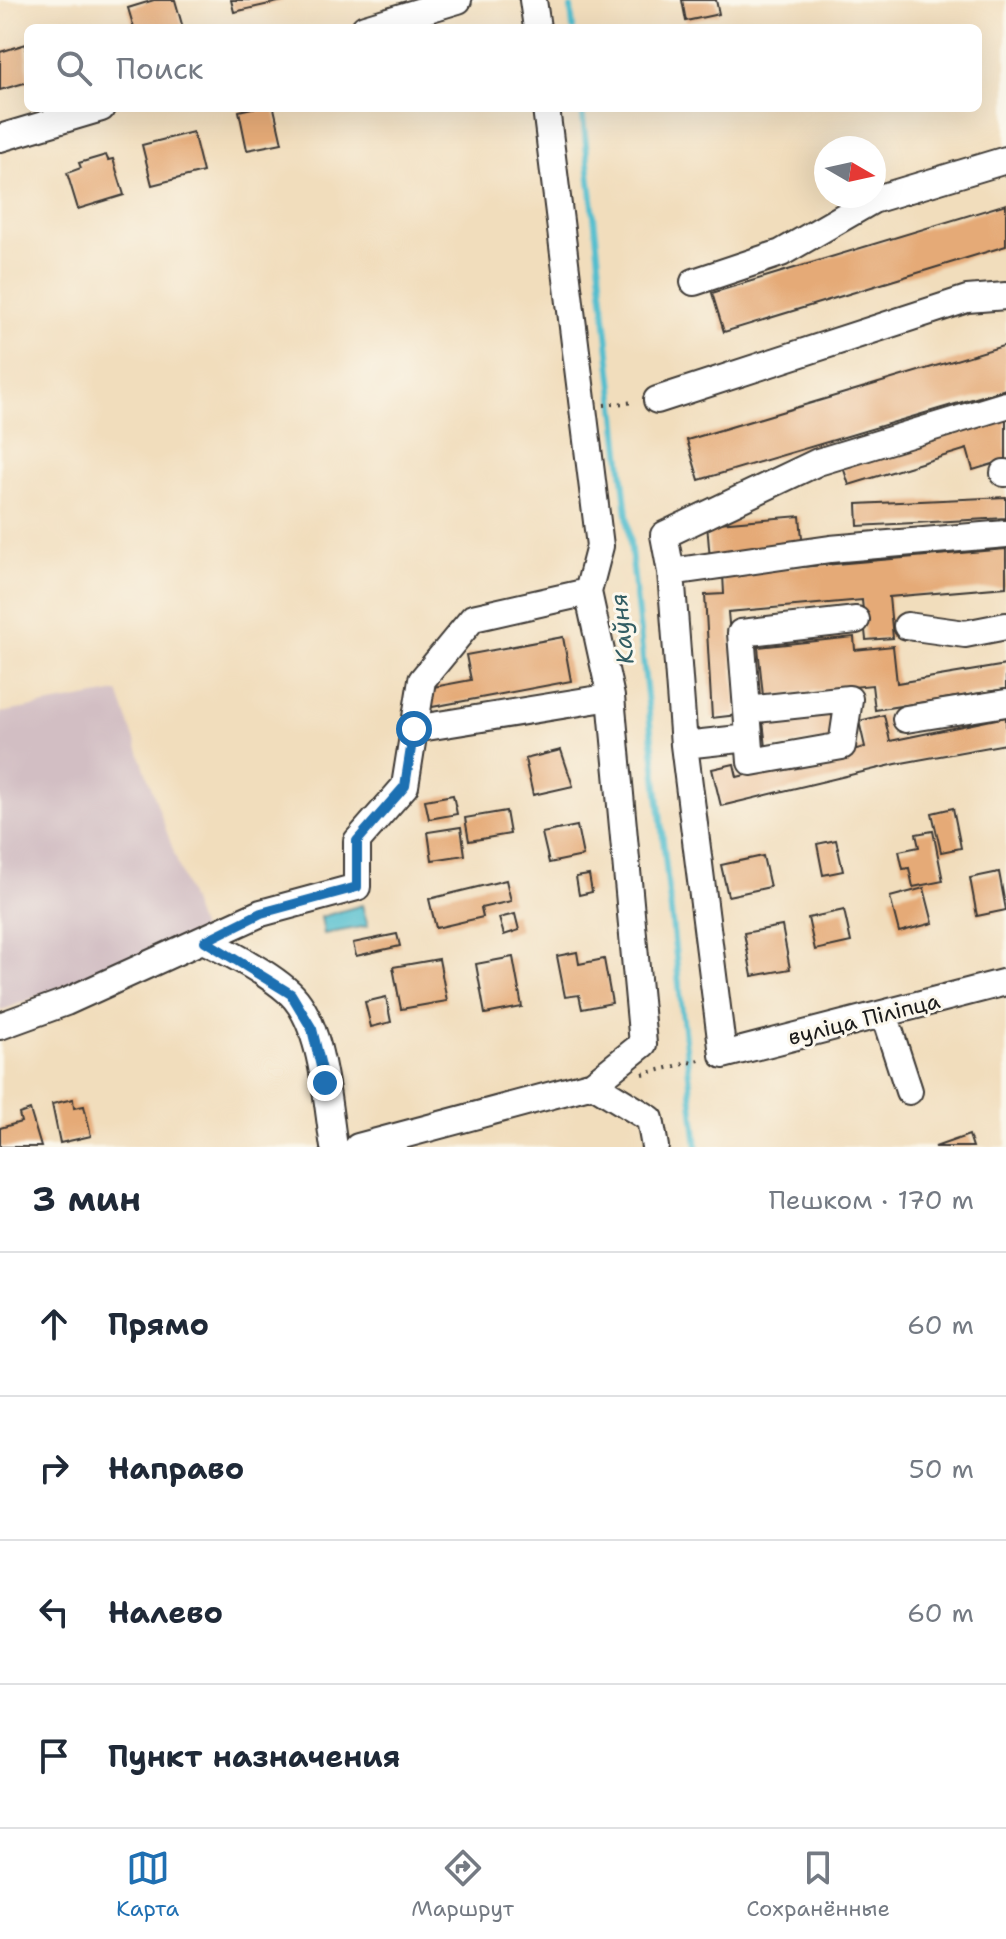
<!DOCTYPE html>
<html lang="ru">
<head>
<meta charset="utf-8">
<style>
	body { margin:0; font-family:"Shantell Sans",sans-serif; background:#f2f2f3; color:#1f2937 }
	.compass { position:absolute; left:814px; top:136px; width:72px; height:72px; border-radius:50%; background:#fff; box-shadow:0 8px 32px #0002; rotate:99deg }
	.stop { position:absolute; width:24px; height:24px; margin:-18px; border:6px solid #1f6fb2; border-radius:50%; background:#fff }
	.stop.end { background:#1f6fb2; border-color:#fff; box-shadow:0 2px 8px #0008 }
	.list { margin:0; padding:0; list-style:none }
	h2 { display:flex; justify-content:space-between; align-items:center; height:104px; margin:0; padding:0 32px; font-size:34px }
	h2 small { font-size:26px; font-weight:400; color:#747a83 }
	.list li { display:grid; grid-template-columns:52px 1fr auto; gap:24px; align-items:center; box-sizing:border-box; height:144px; padding:0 32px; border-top:2px solid #e0e1e3 }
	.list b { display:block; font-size:30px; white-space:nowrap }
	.list em { font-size:26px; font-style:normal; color:#747a83 }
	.icon { flex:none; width:44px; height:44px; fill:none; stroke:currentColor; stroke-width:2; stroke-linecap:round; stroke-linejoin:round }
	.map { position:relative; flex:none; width:1006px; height:1147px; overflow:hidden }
	.search { position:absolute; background:#fff; box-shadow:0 8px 32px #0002; left:24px; right:24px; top:24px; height:88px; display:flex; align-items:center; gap:20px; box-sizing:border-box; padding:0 28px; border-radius:12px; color:#747a83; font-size:30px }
	.sheet { height:680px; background:#fff }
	nav { display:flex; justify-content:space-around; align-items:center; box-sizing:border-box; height:112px; border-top:2px solid #e0e1e3; background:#fff; font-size:22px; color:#747a83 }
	nav a { display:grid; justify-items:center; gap:4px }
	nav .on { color:#1f6fb2 }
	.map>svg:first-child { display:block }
	.industrial { fill:#d2bec3 }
	.water { fill:#52bece; stroke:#376d75; stroke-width:2 }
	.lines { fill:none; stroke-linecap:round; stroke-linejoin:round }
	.stream { stroke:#52bece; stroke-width:6 }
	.building { fill:#e5aa77 }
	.minor-casing { stroke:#3c3934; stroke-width:30 }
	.path { stroke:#3c3934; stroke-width:4; stroke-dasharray:2 6; stroke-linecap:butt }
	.minor { stroke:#fff; stroke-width:26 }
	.route { stroke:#1f6fb2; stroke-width:10 }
	.labels { text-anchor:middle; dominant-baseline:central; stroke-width:6; stroke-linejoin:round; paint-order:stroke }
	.street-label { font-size:22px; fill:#1c1c1c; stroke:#fbf7ec }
	.water-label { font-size:24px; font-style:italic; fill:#325d63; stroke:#fbf7ec }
</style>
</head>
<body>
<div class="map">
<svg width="1006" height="1147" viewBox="0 0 1006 1147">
	<rect width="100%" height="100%" fill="#fbf7ec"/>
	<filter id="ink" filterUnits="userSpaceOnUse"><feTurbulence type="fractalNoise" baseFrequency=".0125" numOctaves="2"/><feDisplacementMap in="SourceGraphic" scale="16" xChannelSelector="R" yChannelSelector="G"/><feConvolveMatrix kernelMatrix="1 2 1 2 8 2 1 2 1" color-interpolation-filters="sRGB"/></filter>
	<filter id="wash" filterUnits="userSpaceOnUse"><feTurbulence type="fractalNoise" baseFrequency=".006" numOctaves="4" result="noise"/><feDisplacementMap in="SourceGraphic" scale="32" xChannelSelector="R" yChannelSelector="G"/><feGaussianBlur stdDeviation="1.8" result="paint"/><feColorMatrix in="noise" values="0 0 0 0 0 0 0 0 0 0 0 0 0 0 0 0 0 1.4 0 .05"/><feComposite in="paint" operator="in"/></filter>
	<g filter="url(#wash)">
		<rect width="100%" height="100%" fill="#f1ddbc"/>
		<path class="industrial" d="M118 692 202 933 0 1011V713Z"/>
		<path class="water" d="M362 905 368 926 324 934 321 917Z"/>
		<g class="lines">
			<path class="stream" d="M571 8 573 28
				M582 108 697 1147"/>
		</g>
		<g id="blocks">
			<path class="building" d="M154 0H175L183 28H134L128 8Z
				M231 0H283V1L234 12Z
				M682 0H716L719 14 686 21Z
				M26 44 28 82 0 90V52Z
				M252 108H274L282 143 247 150 239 111Z
				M193 132 203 172 152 185 142 145Z
				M106 155 108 160 113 159 124 195 78 209 67 173 81 168 79 163Z
				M1006 204V246L724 332 712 293Z
				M1006 345V389L699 480 687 440Z
				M1006 418V460L973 470 967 449 849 485 843 467Z
				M1006 497V518L858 526 857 504Z
				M800 516 803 550 710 559 707 524Z
				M1006 549V587L889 597 893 638 866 640 862 600 728 612 737 715 712 718 705 595 724 594 723 574Z
				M563 637 571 681 432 707 428 688 471 680 466 655Z
				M854 637 855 650 893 646 897 683 1006 665V689L875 710 872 685 763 696 758 647Z
				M833 713 836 739 766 747 763 721Z
				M884 715 890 741 1006 717V744L896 764 721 806 712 769 734 764 737 777 865 747 859 721Z
				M561 750 573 786 533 795 525 759Z
				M453 795 457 814 429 819 425 800Z
				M953 808 961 848 941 852 932 813Z
				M506 811 510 834 469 841 465 818Z
				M577 826 583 856 549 863 542 833Z
				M461 827 465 855 432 860 428 832Z
				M933 831 943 881 913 887 909 868 903 869 899 851 919 847 916 834Z
				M836 840 843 871 823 875 817 844Z
				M763 856 770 887 728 896 721 865Z
				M999 872 1006 910 977 916 970 878Z
				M589 875 592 892 579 895 576 877Z
				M506 880 511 901 481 908 483 917 436 928 429 899Z
				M924 888 933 923 899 932 890 897Z
				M844 910 851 942 815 950 808 918Z
				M515 914 519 930 504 935 499 918Z
				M782 926 790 969 752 976 744 933Z
				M397 934 400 946 356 956 353 943Z
				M577 952 579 964 604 959 612 1003 582 1009 579 995 565 997 557 956Z
				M513 957 522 1007 485 1014 476 964Z
				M439 959 447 1001 401 1009 393 967Z
				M386 997 391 1022 371 1027 365 1002Z
				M73 1099 74 1108 84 1106 91 1136 60 1143 52 1104Z
				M30 1110 41 1147H0V1128L21 1122 19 1114Z
				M969 1135 973 1147H935Z"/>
		</g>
	</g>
	<g filter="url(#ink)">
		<use href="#blocks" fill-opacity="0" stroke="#3c3934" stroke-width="2"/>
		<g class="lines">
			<defs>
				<path id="minor" d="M533 0 537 28
					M365 28 458 0
					M0 138 101 108
					M694 282 781 253 873 200 1006 160
					M657 400 967 299 1006 296
					M1006 405 818 462 664 535 671 572 684 745 723 1055 1006 982
					M1004 473H1006
					M671 572 830 549 1006 534
					M907 626 965 634 1006 626
					M747 710 849 699 842 746 751 762C748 719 744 676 741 633L856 620
					M906 719 1006 703
					M414 729 611 697
					M684 745 749 738
					M205 941C232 954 267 972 290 993 323 1024 327 1104 334 1147
					M884 1014 909 1091
					M0 1026 66 1002 261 913 357 887V841L405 786 422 680 473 618 588 592
					M593 1084 650 1119 655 1147
					M358 1147 593 1084 643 1044 611 697 588 592 600 546 546 108"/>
			</defs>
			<use href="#minor" class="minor-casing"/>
			<path class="path" d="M604 405 635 402
				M643 1074 700 1060"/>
			<use href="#minor" class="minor"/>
		</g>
	</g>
	<g class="lines" filter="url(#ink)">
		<path class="route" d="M325 1083 312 1029 291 994 205 941 261 913 357 887V841L405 786 414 729"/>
	</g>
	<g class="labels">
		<g class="street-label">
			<text transform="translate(864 1019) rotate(-14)">вуліца Піліпца</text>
		</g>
		<g class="water-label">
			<text transform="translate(622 629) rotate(-96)">Каўня</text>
		</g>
	</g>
</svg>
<svg class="compass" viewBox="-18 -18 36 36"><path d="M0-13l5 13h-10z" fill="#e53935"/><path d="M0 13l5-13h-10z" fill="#747a83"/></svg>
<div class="stop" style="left:414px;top:729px"></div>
<div class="stop end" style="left:325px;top:1083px"></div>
<div class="search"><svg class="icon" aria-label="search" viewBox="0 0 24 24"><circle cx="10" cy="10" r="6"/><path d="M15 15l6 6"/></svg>Поиск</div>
</div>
<section class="sheet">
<h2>3 мин<small>Пешком · 170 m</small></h2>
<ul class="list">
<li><svg class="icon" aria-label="ahead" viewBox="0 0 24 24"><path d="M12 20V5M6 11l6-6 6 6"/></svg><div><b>Прямо</b></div><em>60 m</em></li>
<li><svg class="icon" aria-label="right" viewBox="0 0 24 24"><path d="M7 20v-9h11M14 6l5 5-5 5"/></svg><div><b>Направо</b></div><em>50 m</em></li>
<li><svg class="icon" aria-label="left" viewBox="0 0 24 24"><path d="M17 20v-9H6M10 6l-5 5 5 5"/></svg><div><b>Налево</b></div><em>60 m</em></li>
<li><svg class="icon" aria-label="arrive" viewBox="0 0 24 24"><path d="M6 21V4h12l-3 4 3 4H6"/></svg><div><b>Пункт назначения</b></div></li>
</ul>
</section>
<nav>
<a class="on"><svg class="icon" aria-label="map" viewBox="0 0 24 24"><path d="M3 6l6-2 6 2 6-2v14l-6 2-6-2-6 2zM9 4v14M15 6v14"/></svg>Карта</a>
<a><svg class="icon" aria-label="directions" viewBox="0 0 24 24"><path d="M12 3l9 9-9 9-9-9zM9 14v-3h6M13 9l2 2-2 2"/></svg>Маршрут</a>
<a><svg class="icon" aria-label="saved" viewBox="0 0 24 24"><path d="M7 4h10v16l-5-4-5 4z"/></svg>Сохранённые</a>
</nav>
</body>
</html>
